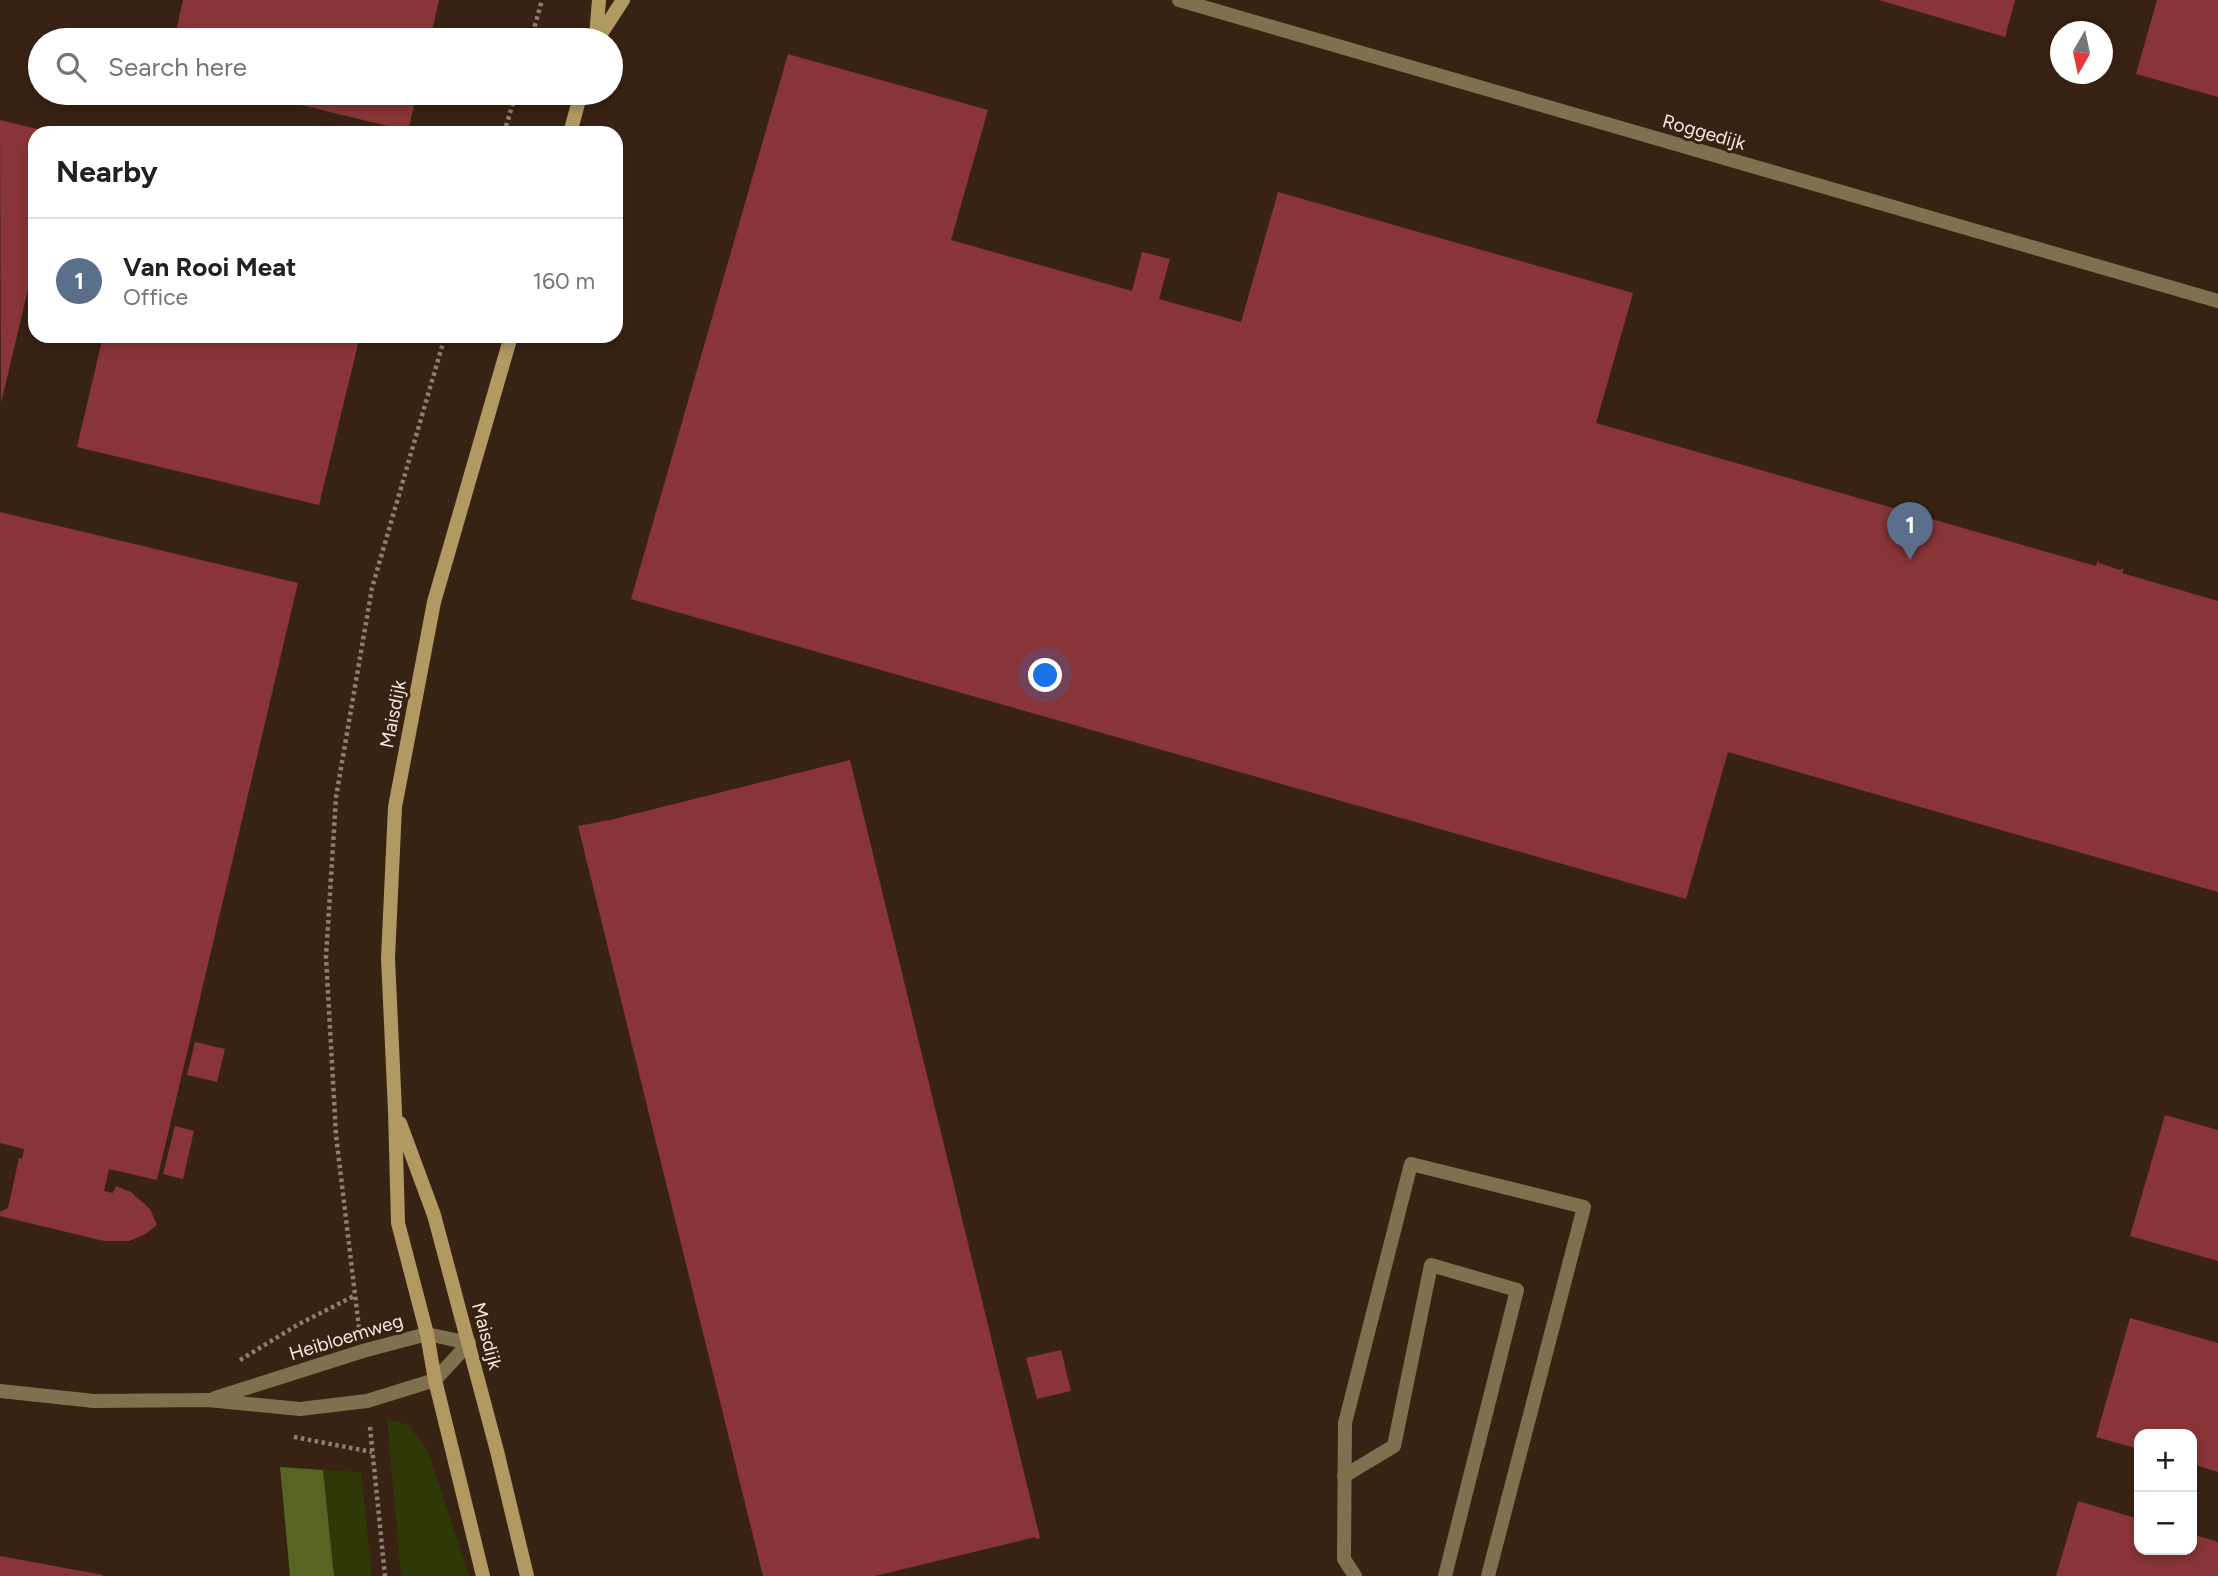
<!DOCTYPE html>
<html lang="en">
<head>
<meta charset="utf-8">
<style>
	body { margin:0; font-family:Figtree,sans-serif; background:#f6f6f6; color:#202124 }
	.controls { position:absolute; right:21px; bottom:21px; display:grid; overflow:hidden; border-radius:14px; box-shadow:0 4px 10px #0003 }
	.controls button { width:63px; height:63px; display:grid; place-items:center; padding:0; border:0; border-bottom:2px solid #e0e0e0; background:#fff; color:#202124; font:35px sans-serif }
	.compass { position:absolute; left:2050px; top:21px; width:63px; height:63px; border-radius:50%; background:#fff; box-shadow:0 4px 10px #0003; rotate:189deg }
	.you { position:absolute; left:1046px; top:676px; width:24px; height:24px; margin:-18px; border:5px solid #fff; border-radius:50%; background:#1a73e8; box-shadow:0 0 0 10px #1a73e833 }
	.badge { display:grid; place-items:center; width:46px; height:46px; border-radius:50%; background:#4c6784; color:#fff; font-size:23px; font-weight:700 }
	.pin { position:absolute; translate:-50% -58px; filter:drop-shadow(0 2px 4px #0008) }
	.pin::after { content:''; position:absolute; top:37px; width:24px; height:21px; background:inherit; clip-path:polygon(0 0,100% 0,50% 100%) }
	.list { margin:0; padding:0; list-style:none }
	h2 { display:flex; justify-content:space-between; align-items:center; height:91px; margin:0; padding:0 28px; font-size:30px }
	h2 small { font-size:23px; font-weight:400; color:#757577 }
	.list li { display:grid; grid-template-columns:46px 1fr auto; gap:21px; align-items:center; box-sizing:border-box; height:126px; padding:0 28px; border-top:2px solid #e0e0e0 }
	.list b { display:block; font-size:26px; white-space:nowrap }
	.list p { margin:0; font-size:23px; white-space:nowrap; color:#757577 }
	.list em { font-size:23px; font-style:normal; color:#757577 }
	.icon { flex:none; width:38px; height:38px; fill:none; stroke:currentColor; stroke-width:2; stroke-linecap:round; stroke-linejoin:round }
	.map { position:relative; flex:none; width:2218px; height:1576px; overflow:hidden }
	.search { position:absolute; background:#fff; box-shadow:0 4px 10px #0003; left:28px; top:28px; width:595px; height:77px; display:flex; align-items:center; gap:18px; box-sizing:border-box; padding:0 24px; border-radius:38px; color:#757577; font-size:26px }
	.panel { position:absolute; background:#fff; box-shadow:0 4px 10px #0003; left:28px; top:126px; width:595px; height:217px; border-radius:21px }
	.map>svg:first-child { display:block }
	.green { fill:#2f3807 }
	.forest { fill:#576422 }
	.building { fill:#893537 }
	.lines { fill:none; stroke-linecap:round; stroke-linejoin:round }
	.path { stroke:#907d71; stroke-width:4.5; stroke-dasharray:3.5 3.5; stroke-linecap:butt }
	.lane { stroke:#7f714f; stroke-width:14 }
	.street { stroke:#7f714f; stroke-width:14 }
	.secondary { stroke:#b19962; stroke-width:14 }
	.labels { text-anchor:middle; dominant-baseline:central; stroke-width:6; stroke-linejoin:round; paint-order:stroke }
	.street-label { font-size:19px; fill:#f7e8de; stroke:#382214 }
</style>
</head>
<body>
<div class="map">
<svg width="2218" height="1576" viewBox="0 0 2218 1576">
	<rect width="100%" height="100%" fill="#382214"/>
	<path class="green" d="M387 1419 408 1425 427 1449 469 1576H401Z
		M323 1470 361 1472 372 1576H334Z"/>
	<path class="forest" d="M280 1467 323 1470 334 1576H290Z"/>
	<path class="building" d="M183 0H439L430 40H174Z
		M1879 0H2015L2005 37Z
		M2157 0H2218V97L2136 74Z
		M788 54 988 110 951 240 1132 291 1142 252 1170 259 1159 299 1241 322 1278 192 1633 293 1596 423 2096 566 2098 560 2099 563 2120 570 2124 568 2122 573 2218 601V892L1728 752 1686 899 631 599Z
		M252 93H417L408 131Z
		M0 120 50 132 35 133V260L1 403Z
		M103 336H360L319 505 77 447Z
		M0 512 298 583 157 1180 109 1169 104 1191 113 1193 116 1186 131 1192 150 1209 157 1225 144 1235 129 1241H104L0 1216V1212L8 1208 19 1158 22 1159 24 1149 0 1143Z
		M850 760 1040 1538 1035 1539V1537L875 1576H763L578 826 610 820Z
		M195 1042 225 1049 217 1082 187 1075Z
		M2165 1115 2218 1130V1261L2130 1236Z
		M175 1126 194 1131 183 1179 163 1174Z
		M2130 1318 2218 1343V1472L2192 1464V1434H2139V1449L2096 1437Z
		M1061 1350 1071 1391 1037 1399 1026 1358Z
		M2078 1501 2139 1519V1550H2192V1534L2218 1542V1576H2056Z
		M0 1556 103 1575V1576H0Z"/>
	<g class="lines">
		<path class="path" d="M531 40 542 0
			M504 133 516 93
			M359 1328 336 1135 326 957 336 797 372 588 445 336
			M240 1360 299 1324 354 1296
			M370 1427 385 1576
			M294 1437 372 1452"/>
		<path class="lane" d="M1344 1476 1394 1446 1431 1265 1517 1290 1445 1576
			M1355 1576 1344 1559 1345 1423 1411 1164 1584 1207 1488 1576"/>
		<path class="street" d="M1179 0 2218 301
			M0 1391 94 1401 208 1400 300 1409 367 1401 435 1380 469 1343
			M215 1398 363 1351 427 1334 469 1343"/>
		<path class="secondary" d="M596 37 599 0
			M597 40 623 0
			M570 133 581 93
			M400 1123 434 1215 497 1451 527 1576
			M483 1576 435 1380 427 1334 398 1223 395 1111 388 958 395 807 434 602 511 336"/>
	</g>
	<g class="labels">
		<g class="street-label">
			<text transform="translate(1704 132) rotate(16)">Roggedijk</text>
			<text transform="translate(393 714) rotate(-79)">Maisdijk</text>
			<text transform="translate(487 1336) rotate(75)">Maisdijk</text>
			<text transform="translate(346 1337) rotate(-17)">Heibloemweg</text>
		</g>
	</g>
</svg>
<div class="controls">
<button>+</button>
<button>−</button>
</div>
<svg class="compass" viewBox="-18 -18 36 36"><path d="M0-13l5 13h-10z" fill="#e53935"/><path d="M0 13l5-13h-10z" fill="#757577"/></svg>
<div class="you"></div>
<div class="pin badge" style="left:1910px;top:560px;background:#5c6f8a">1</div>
<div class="search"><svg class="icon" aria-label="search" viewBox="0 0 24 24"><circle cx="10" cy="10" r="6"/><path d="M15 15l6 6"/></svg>Search here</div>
<section class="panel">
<h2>Nearby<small></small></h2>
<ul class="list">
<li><span class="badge" style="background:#5c6f8a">1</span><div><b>Van Rooi Meat</b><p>Office</p></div><em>160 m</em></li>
</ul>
</section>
</div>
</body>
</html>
